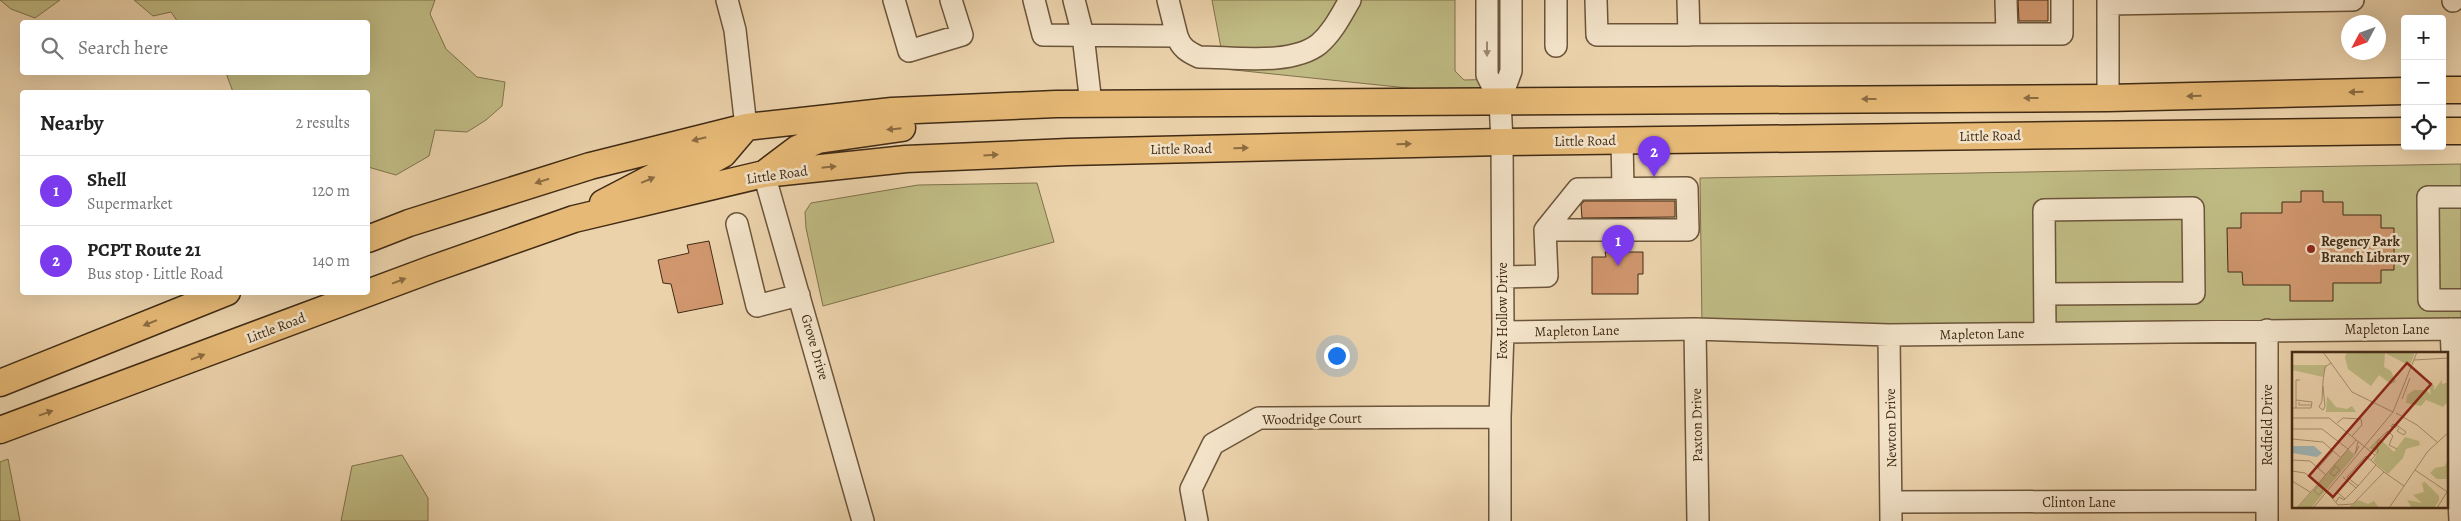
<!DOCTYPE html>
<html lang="en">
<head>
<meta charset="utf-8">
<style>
	body { margin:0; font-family:Alegreya,serif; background:#f6f6f6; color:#222 }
	.controls { position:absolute; right:15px; top:15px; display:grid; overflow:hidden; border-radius:5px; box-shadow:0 5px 20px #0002 }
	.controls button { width:45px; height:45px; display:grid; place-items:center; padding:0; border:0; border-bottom:1px solid #e0e0e0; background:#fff; color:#222; font:25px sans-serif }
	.compass { position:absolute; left:2341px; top:15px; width:45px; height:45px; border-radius:50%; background:#fff; box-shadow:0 5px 20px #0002; rotate:229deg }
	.you { position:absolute; left:1336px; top:355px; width:18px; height:18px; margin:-12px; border:4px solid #fff; border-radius:50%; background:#1a73e8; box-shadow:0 0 0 8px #1a73e833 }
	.badge { display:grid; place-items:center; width:32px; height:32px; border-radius:50%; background:#7c3aed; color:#fff; font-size:16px; font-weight:700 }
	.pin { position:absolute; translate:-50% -41px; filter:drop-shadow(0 1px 2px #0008) }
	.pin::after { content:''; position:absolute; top:26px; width:18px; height:15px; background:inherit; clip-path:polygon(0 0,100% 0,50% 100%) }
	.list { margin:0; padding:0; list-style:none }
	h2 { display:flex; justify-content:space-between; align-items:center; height:65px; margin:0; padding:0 20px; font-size:21px }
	h2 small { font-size:16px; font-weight:400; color:#767676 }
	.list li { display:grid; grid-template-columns:32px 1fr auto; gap:15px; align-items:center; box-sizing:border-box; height:70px; padding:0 20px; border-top:1px solid #e0e0e0 }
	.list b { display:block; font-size:19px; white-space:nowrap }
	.list p { margin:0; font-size:16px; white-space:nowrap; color:#767676 }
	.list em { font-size:16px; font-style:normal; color:#767676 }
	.icon { flex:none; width:28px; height:28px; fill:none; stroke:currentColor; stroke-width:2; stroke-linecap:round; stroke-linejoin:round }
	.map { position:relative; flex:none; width:2461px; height:521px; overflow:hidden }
	.search { position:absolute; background:#fff; box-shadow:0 5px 20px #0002; left:20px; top:20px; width:350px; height:55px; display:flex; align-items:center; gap:12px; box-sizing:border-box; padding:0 18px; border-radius:5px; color:#767676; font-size:19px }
	.panel { position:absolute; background:#fff; box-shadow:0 5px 20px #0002; left:20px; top:90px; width:350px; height:205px; border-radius:5px }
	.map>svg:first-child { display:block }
	.green { fill:#bfba83; stroke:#80724c }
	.building { fill:#d0966d; stroke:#412b15 }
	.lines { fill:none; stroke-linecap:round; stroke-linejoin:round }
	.minor-casing { stroke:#6c553a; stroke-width:24 }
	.major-casing { stroke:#412b15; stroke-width:29 }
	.minor { stroke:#f2e2c8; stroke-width:21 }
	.major { stroke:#e6b976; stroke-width:26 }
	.oneway { fill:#9a866e }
	.oneway2 { fill:#8b6b41 }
	.poi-dot { fill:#8f2418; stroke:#f2e2c8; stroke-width:2 }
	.labels { text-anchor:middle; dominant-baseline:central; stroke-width:5; stroke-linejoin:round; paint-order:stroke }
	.street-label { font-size:14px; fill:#412b15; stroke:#f2e2c8 }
	.poi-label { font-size:14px; font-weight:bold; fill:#412b15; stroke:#f2e2c8; text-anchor:start }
	.inset-road { fill:none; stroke:#a78f6f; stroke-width:1 }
	.view { fill:#8f2418; fill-opacity:0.15; stroke:#8f2418; stroke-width:2.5 }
	.inset-edge { fill:none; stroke:#412b15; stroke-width:2.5 }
</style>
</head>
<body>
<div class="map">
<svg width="2461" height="521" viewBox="0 0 2461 521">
	<rect width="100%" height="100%" fill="#ebd2ab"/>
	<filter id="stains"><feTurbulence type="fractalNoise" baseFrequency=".004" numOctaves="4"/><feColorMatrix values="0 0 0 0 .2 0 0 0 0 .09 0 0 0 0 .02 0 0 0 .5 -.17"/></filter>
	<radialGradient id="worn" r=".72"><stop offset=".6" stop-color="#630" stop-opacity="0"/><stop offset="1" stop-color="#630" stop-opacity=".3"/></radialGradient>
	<path class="green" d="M0 0H60L35 18 11 9Z
		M134 0H435L430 14 446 49 477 77 505 82 502 106 486 120 467 132 435 130 429 156 396 175 368 167V92H233L226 73 368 72V22H178L171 12 153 16Z
		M1212 0H1455V71L1464 80 1506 79V91L1446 92 1225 69Z
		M2461 164V321L1702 325 1700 178Z
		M1037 183 1054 242 823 306 806 228 805 212 811 203 918 185Z
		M402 455 428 498V521H341L352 466Z
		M8 459 20 521H0V462Z"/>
	<path class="building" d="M2018 0H2048V21H2019Z
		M2301 191H2323V202H2343V215H2381V228H2394V270H2381V283H2333V301H2290V285H2243L2242 272H2228L2227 228H2241V213H2282V202H2301Z
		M1584 201H1675V217L1582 218 1581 205Z
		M709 241 723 304 678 313 671 284 663 283 658 260 689 253 687 245Z
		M1605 252H1643V274H1638V294H1592V257H1606Z"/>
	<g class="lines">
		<defs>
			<path id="minor" d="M727 0 735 30 746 127
				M894 0 909 51 962 35 951 0
				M1034 0 1043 35 1177 36C1181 48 1188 52 1199 57 1234 57 1291 66 1319 44 1333 32 1341 15 1350 0
				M1074 0 1083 35 1091 104
				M1168 0 1177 36
				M1487 0V75L1500 101 1502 142 1503 332 1500 417V521
				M1556 0V46
				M1596 0 1597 35 2062 34V0
				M1688 0 1689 35
				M2006 0 2007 34
				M2453 0V1
				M2108 4 2353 0
				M2108 98V0
				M1500 101 1511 71V0
				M1622 141 1623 188
				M764 174 863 521
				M2461 197H2428L2429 300H2461
				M737 224 757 306 799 295
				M1503 277 1547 276 1545 230H1688L1687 188 1578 189 1545 230
				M1695 329 1698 521
				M2451 329 2460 521
				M1503 332 1695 329 1889 335 2461 329
				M2045 333 2044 210 2193 208 2194 293 2045 294
				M1889 335 1891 521
				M1892 502 2267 501
				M1197 521 1191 489 1213 444 1259 418 1500 417
				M2267 521V330"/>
			<path id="major" d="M2442 90H2461
				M2442 131H2461
				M764 174 797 149 818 140 902 128
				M603 203 655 176 712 160 723 154 746 127
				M368 239 409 223 590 166 746 127 892 111 1056 104 2108 98 2405 91
				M0 383 227 292
				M0 430 432 269 574 219 764 174 906 159 1068 152 1502 142 2405 131"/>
		</defs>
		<use href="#minor" class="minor-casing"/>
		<use href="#major" class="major-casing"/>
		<use href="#minor" class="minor"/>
		<use href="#major" class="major"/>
	</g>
	<defs><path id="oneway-solid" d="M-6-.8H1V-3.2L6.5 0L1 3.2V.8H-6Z" transform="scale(1.25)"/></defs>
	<use class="oneway" href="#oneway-solid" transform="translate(1487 49) rotate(90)"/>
	<g class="oneway2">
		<use href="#oneway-solid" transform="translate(2356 92) rotate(179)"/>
		<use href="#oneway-solid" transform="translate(2194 96) rotate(179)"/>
		<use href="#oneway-solid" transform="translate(2031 98) rotate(180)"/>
		<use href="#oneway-solid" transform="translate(1869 99) rotate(180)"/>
		<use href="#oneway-solid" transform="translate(894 129) rotate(174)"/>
		<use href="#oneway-solid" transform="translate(699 139) rotate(166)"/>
		<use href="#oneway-solid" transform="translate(1404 144) rotate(-1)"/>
		<use href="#oneway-solid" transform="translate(1241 148) rotate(-1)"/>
		<use href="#oneway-solid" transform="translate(991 155) rotate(-3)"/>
		<use href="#oneway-solid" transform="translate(829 167) rotate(-6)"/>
		<use href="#oneway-solid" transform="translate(648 180) rotate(-23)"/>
		<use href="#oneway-solid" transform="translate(542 181) rotate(162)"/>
		<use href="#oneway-solid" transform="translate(399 281) rotate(-21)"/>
		<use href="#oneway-solid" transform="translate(150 323) rotate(158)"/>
		<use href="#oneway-solid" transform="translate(198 357) rotate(-21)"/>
		<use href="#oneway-solid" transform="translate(46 413) rotate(-20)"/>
	</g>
	<circle class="poi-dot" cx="2311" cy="249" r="5"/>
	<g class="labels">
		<g class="street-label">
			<text transform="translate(1990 136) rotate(-1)">Little Road</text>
			<text transform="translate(1585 141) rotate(-1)">Little Road</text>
			<text transform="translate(1181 149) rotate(-1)">Little Road</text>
			<text transform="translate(777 175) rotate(-8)">Little Road</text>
			<text transform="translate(1502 311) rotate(-90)">Fox Hollow Drive</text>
			<text transform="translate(276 328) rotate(-21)">Little Road</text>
			<text x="2387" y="329">Mapleton Lane</text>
			<text transform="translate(1577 331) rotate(-1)">Mapleton Lane</text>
			<text transform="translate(1982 334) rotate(-1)">Mapleton Lane</text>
			<text transform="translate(815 347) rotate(74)">Grove Drive</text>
			<text transform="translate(1312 419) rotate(-1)">Woodridge Court</text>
			<text transform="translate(1697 425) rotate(-91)">Paxton Drive</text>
			<text transform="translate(2267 425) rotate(-90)">Redfield Drive</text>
			<text transform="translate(1891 428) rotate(-91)">Newton Drive</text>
			<text x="2079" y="502">Clinton Lane</text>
		</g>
		<g class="poi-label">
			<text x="2321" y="241">Regency Park<tspan x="2321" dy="16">Branch Library</tspan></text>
		</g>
	</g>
	<g transform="translate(2292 352)">
		<rect width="156" height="156" fill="#ebd2ab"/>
		<path d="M55 0H123L118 14 93 1 92 15 99 19 104 30 99 32 87 23 79 34 56 17 53 5ZM0 13H35L31 25 0 18ZM150 28V32L157 30 156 50 151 55 134 48 129 54 114 51 115 43 122 38H134L139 43 137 33H142V38ZM35 44 44 55 55 57 60 54 64 60H34ZM113 85 127 89 128 93 114 97 111 106 96 122 81 109 85 102 78 96 75 98 87 86 102 100ZM56 97 63 103 19 156H6ZM156 107V127H145L138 121 143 116 153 114ZM133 130 147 144V149L142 156H120L115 148 130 151 121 143 132 140 130 131ZM66 148 76 152 82 149 87 156 57 155Z" fill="#bfba83"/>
		<path d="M0 94H22L30 101 25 105 0 101Z" fill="#9eb5b5"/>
		<path class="inset-road" d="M31 0 60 40 101 60M122 8 157 6M31 34 33 54 31 58 27 55 30 49 31 29 33 15 39 11M110 47 118 26M4 48V28H8M7 50V53H20M0 56H19L20 50 4 48V56M104 61 125 73 145 90M0 66H37L83 103M45 71 51 66 69 67 70 73 60 84M105 75H99L101 72 106 74 114 80 112 83 105 79 107 76M0 77H30L56 97M101 84 97 93 105 97M0 87 31 90 48 105M66 90 63 102 67 94M0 108 18 109 34 123M79 108 86 100 85 90 89 85 96 79 101 84M42 113 48 118 42 124 38 121 44 114M26 116 41 99M123 118 157 141M0 119 13 121 26 131M92 120 112 134M0 129 18 140M66 134 84 113M31 138 27 143 22 139 28 132 46 153 61 152 92 120 74 104 55 125 66 134 64 136M53 147 45 140 55 129M44 150 47 145 52 148 64 136 51 125M5 156 64 88M21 156 101 60 125 0M97 156 136 99 157 80M145 156 155 140"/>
		<path class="view" d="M115 11 139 32 41 145 17 124Z"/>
		<rect width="156" height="156" class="inset-edge"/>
	</g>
	<rect width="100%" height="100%" filter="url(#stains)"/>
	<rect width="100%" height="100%" fill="url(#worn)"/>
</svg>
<div class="controls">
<button>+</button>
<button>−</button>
<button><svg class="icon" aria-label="locate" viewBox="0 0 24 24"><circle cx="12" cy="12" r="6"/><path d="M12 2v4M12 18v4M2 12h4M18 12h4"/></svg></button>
</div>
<svg class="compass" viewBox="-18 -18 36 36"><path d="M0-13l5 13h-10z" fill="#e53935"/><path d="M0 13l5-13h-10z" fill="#767676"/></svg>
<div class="you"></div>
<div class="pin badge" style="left:1618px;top:266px">1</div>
<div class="pin badge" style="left:1654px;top:177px">2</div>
<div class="search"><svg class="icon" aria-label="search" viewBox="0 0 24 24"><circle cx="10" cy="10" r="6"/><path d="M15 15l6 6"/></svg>Search here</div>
<section class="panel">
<h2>Nearby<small>2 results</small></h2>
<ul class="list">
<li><span class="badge">1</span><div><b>Shell</b><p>Supermarket</p></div><em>120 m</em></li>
<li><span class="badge">2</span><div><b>PCPT Route 21</b><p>Bus stop · Little Road</p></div><em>140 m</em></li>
</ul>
</section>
</div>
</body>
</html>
